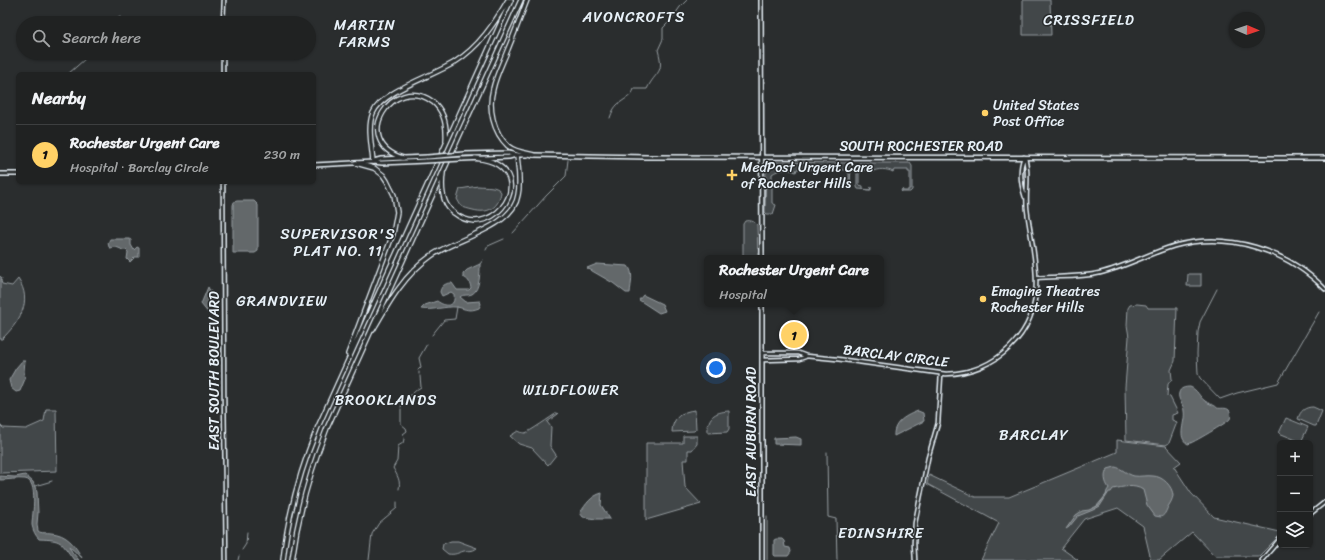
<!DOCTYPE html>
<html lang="en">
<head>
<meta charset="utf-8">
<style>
	body { margin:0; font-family:Sriracha,sans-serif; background:#282a2a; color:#f1f3f6 }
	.controls { position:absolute; right:12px; bottom:12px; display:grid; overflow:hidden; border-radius:6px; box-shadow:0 1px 3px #0004 }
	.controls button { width:36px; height:36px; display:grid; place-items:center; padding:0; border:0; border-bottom:1px solid #3d3f40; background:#202222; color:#f1f3f6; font:20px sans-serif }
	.compass { position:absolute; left:1229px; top:12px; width:36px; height:36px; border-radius:50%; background:#202222; box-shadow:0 1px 3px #0004; rotate:92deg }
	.you { position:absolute; left:716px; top:368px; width:14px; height:14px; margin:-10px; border:3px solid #fff; border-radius:50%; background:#1a73e8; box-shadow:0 0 0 6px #1a73e833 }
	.badge { display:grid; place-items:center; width:26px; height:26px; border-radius:50%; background:#ffd166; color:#111; font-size:13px; font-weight:700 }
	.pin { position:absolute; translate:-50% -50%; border:2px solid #fff; box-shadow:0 1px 4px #0006 }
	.popup { position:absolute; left:704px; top:255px; width:180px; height:52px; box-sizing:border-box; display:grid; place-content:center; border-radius:6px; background:#202222; filter:drop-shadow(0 1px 3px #0005); font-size:13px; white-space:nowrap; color:#a2a4a5 }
	.popup b { font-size:15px; color:#f1f3f6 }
	.popup::after { content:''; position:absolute; left:50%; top:100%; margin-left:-8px; border:8px solid transparent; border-top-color:#202222 }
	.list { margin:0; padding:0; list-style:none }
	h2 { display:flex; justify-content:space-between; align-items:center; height:52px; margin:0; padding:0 16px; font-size:17px }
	h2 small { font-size:13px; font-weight:400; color:#a2a4a5 }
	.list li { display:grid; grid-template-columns:26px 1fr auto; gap:12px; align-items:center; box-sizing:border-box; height:60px; padding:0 16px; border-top:1px solid #3d3f40 }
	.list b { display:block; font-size:15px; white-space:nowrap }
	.list p { margin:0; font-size:13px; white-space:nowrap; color:#a2a4a5 }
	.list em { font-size:13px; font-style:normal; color:#a2a4a5 }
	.icon { flex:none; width:22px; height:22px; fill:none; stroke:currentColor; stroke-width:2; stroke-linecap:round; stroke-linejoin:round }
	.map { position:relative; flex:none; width:1325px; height:560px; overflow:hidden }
	.search { position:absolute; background:#202222; box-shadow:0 1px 3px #0004; left:16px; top:16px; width:300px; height:44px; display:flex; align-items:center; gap:10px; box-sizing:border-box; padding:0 14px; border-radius:22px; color:#a2a4a5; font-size:15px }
	.panel { position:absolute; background:#202222; box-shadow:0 1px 3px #0004; left:16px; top:72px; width:300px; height:112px; border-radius:6px }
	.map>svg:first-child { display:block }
	.green { fill:#424648; stroke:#959ca0 }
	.water { fill:#63686b; stroke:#989fa3 }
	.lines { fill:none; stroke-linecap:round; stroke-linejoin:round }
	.stream { stroke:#989fa3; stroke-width:1 }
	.tertiary-casing { stroke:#e8f1f8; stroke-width:5.5 }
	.secondary-casing { stroke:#e8f1f8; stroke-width:6 }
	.primary-casing { stroke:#e8f1f8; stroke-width:6 }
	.motorway-casing { stroke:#e8f1f8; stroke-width:6 }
	.tertiary { stroke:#2a2d2e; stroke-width:2.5 }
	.secondary { stroke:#2a2d2e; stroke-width:3 }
	.primary { stroke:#2a2d2e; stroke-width:3 }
	.motorway { stroke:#2a2d2e; stroke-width:3.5 }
	.primary-bridge-casing { stroke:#e8f1f8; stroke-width:6; stroke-linecap:butt }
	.primary-bridge { stroke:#2a2d2e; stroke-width:3 }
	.poi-dot { fill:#ffd166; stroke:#2a2d2e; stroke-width:1.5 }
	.labels { text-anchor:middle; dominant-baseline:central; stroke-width:3; stroke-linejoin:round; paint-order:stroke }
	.poi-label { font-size:14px; fill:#e8f1f8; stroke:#2a2d2e; text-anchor:start }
	.street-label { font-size:14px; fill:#e8f1f8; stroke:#2a2d2e }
	.neighbourhood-label { font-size:15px; letter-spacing:1px; fill:#e8f1f8; stroke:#2a2d2e }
</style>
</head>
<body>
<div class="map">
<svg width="1325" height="560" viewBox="0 0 1325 560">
	<rect width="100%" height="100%" fill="#2a2d2e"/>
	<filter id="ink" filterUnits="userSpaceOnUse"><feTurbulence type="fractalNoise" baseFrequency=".025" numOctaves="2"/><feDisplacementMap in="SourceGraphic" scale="8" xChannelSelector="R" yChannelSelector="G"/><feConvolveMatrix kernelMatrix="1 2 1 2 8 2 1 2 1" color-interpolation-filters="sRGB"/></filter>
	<g filter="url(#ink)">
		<path class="green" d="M1023 0H1050L1051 35H1023Z
			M769 163 771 162 848 163 851 166 850 186 848 187 847 182 849 181V173L847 172V170L797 169 796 172C788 168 779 169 772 174V203L776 205 773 214H767L765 212 766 168V166L769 165Z
			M859 163H910L912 166V190L910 192H902L901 191 902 189 903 191H908V189H910V172H908V170H894L893 172C888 169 877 168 872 172L871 170H862L861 172H859V185L863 186V189L870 190 871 187V190L858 189 857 187V166Z
			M478 186C486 187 497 185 501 192 499 208 488 214 473 210 469 209 464 208 461 206L457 199 460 189Z
			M745 221C750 220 754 221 757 225L758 258H743V224Z
			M1188 274H1201V286H1187Z
			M0 276 2 278 1 281 2 284 12 286 18 279C34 302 18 323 2 339H0Z
			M1137 304 1146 305 1148 308H1177L1175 361 1171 370 1172 379 1168 384 1167 396 1170 397 1178 413 1172 415V420L1177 422 1169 443 1166 445 1126 440 1125 387 1129 337 1127 325 1128 308 1130 305Z
			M1313 407 1322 411 1316 426H1314L1298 419C1300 411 1305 407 1313 407Z
			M46 409H56L57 471 0 473V425L3 428 26 429 44 421Z
			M695 410 696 429 694 431 672 432C672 418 682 411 695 410Z
			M729 411V429L727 432 708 433C707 417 714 412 729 411Z
			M557 413 558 414 547 422 551 427 550 446 556 455 548 465 532 448 519 444 510 436 518 431C521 432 522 433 525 433 528 433 552 416 557 413Z
			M1286 418 1308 427 1301 442 1279 433Z
			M683 436H697V444L692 450H688V460H683L685 487 701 504 646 520V443H683Z
			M1117 440 1166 446 1181 462 1174 467 1191 493 1214 517 1280 532V535L1259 556H1215L1192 532 1159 560H1151L1143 526 1118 508 1084 519 1061 548 1078 560H981L999 523 927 484 929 475 975 497H1009L1117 452Z
			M451 541H458L477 548C472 552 469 550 464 551 457 553 456 555 448 554L442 549 443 544Z"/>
		<path class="water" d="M237 201H254L258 205V251L255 253H233V205L234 202Z
			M110 239H129L131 240V245L134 250 137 247 139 248V257H135L130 262 127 259 128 252 126 250H122L121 249 116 247 110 248 109 247 108 243Z
			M480 264C480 272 480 290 472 294 467 296 463 294 460 297L466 302 480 301 481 304 479 308C469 312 466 309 457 307 445 306 432 311 421 309L425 305 437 301C445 307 456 308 454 294L451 292 442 296 440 292C441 286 445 283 452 283L457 290H469L471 288C470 282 468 279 463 277V274L467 270Z
			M597 264 628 266C634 273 631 283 630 293H626L613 283 587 268Z
			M208 287C213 295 212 302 212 312L209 314 201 304Z
			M643 295 662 304 665 311 659 313 639 300Z
			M22 361H25L24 371 25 379 20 391 16 392 11 388 9 380 16 368Z
			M1190 387C1198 390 1199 397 1205 401 1209 404 1212 404 1215 406 1216 406 1216 407 1217 408 1221 409 1226 407 1229 410 1231 412 1231 416 1230 419 1228 422 1191 444 1188 444 1176 437 1186 422 1184 411 1184 405 1177 399 1179 393 1180 388 1185 387 1190 387Z
			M918 411 923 413 924 421 894 436C893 422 907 415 918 411Z
			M796 437 801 439V445L774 444V438Z
			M1115 467C1122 468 1126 474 1134 476 1140 477 1146 475 1153 476 1162 476 1173 486 1173 496 1172 500 1171 502 1169 505 1166 510 1166 514 1161 517L1155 516 1147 505 1143 490C1134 484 1123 487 1113 489L1111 492H1109L1100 506 1093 510 1078 516 1069 527 1066 529 1076 515 1082 511 1089 510 1099 505 1106 495 1107 491 1109 488C1105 483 1103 474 1108 469Z
			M25 475 33 482 37 492 38 513 37 524 38 531C42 534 46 532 51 533 67 534 75 545 82 558L69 546 72 552 79 560H74C60 541 63 540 39 539 35 535 33 530 32 525 32 515 39 481 25 479 17 478 8 480 0 480V476L15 477Z
			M602 493 601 505 610 519H596L583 517 580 513C586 504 591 496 602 493Z
			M776 539H782L784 541 785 547 790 548 791 552 788 556H775L774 555V540Z"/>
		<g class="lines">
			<path class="stream" d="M99 23 105 18 115 20 120 17
				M68 74 85 59 89 53
				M610 118C612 112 615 105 621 102 626 98 632 96 634 89H647C656 70 665 75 658 50L663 39V28L671 20 680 7 687 0
				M513 233 546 196 566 176 568 160
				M486 250 488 246 504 239
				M480 264 483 260
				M1217 289 1200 322 1198 332 1197 354 1198 374 1200 378 1220 399 1237 393 1278 383 1319 312
				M213 298 217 296
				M432 335 444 320 455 319 457 307
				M418 370 421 367 419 358 427 344
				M419 372V374
				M401 407 403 402H407L408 397C413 394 415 390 421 387L420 376
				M827 452 828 517 836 519 837 560
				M35 486 52 481
				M399 489C401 481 397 475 393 468L397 461 398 446 403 443 404 439 403 434 407 431 406 428 401 424V409
				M1096 507 1107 494
				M242 550 246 544 247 532
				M238 560 239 556
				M369 560 372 534 379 523 397 508V502
				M767 560V516"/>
			<defs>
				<path id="tertiary" d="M223 23 224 0
					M223 53V74
					M1024 157C1019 170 1021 185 1025 197
					M223 182 224 394 226 560
					M1036 278C1057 276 1079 278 1100 273 1125 267 1150 253 1174 246 1228 231 1287 250 1325 289
					M762 353H798L806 356 837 359 946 374C995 373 1036 335 1036 285 1037 259 1030 235 1027 209 1025 192 1030 174 1025 158
					M762 360 799 359 805 357
					M1310 514 1325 502
					M915 560 914 543 915 523 928 458 938 423 941 374
					M1262 560 1280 539"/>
				<path id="secondary" d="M761 0 762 258
					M0 174H18
					M762 304V560"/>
				<path id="primary" d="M464 154 508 153 517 155H527
					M533 155 647 157 1325 158
					M462 159 509 157 516 155
					M374 161 381 159 427 157
					M314 165 373 162 382 163 426 161"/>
				<path id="motorway" d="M527 0C521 16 515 32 508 49 503 62 496 75 493 89 488 108 493 132 508 146 515 152 526 153 534 155
					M403 158C349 142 393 72 433 102 445 112 447 127 446 141
					M373 162C372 147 367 127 373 113 383 90 434 76 455 62 479 47 494 24 508 0
					M443 173C441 188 442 204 454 213 489 241 532 187 498 165 491 160 483 159 475 158
					M373 330C389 302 404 275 431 256 456 238 513 228 518 195 521 182 518 167 517 155
					M348 354 393 234 397 212 394 195 387 181 383 175 374 168 356 163
					M283 560C288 515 300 471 317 429L511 0
					M292 560C298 514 310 471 327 428L521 0"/>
			</defs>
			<use href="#tertiary" class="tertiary-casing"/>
			<use href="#secondary" class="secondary-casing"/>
			<use href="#primary" class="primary-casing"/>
			<use href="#motorway" class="motorway-casing"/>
			<use href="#tertiary" class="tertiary"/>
			<use href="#secondary" class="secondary"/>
			<use href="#primary" class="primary"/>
			<use href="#motorway" class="motorway"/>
			<defs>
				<path id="primary-bridge" d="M427 157 464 154
					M426 161 462 159"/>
			</defs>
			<use href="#primary-bridge" class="primary-bridge-casing"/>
			<use href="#primary-bridge" class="primary-bridge"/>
		</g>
	</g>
	<g class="poi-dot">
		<circle cx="985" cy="113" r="4"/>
		<path d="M730 169h4v4h4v4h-4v4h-4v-4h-4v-4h4z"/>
		<circle cx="983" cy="299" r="4"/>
	</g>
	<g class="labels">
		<g class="poi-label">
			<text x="993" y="105">United States<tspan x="993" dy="16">Post Office</tspan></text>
			<text x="741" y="167">MedPost Urgent Care<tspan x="741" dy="16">of Rochester Hills</tspan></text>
			<text x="991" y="291">Emagine Theatres<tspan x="991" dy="16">Rochester Hills</tspan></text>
		</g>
		<g class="street-label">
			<text x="921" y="146">SOUTH ROCHESTER ROAD</text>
			<text transform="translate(896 356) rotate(7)">BARCLAY CIRCLE</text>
			<text transform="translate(214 371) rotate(-90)">EAST SOUTH BOULEVARD</text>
			<text transform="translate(751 432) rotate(-90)">EAST AUBURN ROAD</text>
		</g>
		<g class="neighbourhood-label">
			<text x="634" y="17">AVONCROFTS</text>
			<text x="1089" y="20">CRISSFIELD</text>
			<text x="365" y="25">MARTIN<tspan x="365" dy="17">FARMS</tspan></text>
			<text x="338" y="234">SUPERVISOR'S<tspan x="338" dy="17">PLAT NO. 11</tspan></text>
			<text x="282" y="301">GRANDVIEW</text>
			<text x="571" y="390">WILDFLOWER</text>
			<text x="386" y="400">BROOKLANDS</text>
			<text x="1034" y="435">BARCLAY</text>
			<text x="881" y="533">EDINSHIRE</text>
		</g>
	</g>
</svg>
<div class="controls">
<button>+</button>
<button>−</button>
<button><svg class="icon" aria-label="layers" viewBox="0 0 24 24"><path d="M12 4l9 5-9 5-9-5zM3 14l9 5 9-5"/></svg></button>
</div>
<svg class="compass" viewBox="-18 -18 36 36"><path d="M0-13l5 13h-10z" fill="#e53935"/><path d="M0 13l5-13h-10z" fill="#a2a4a5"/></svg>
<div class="you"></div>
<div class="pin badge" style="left:794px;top:335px">1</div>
<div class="popup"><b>Rochester Urgent Care</b>Hospital</div>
<div class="search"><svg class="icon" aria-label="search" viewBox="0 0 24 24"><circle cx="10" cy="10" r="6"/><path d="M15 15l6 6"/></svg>Search here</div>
<section class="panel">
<h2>Nearby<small></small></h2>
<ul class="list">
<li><span class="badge">1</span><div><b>Rochester Urgent Care</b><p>Hospital · Barclay Circle</p></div><em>230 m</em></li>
</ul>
</section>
</div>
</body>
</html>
